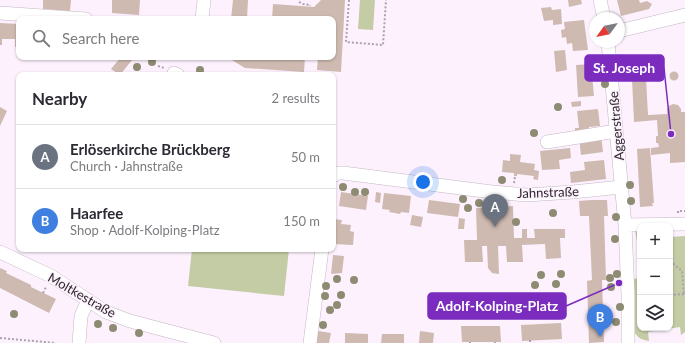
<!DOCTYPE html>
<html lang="en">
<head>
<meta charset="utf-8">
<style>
	body { margin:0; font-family:Lato,sans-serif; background:#f2f2f3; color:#2b2b33 }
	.controls { position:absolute; right:12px; bottom:12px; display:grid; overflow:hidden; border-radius:8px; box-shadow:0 1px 3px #0004 }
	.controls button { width:36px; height:36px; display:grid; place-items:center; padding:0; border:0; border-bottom:1px solid #e1e1e2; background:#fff; color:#2b2b33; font:20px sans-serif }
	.compass { position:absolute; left:589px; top:12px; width:36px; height:36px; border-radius:50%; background:#fff; box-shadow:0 1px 3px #0004; rotate:237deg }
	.you { position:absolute; left:423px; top:182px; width:14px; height:14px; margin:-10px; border:3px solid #fff; border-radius:50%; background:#1a73e8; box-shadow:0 0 0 6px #1a73e833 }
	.badge { display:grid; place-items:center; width:26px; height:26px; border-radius:50%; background:#9a43b0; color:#fff; font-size:13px; font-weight:700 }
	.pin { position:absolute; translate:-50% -33px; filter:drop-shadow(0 1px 2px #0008) }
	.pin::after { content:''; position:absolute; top:21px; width:14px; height:12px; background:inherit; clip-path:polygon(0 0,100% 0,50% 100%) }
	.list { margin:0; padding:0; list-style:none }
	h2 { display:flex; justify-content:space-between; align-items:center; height:52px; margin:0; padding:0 16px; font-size:17px }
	h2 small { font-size:13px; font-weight:400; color:#7c7c81 }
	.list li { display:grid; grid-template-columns:26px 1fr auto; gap:12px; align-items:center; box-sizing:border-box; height:64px; padding:0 16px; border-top:1px solid #e1e1e2 }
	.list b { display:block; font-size:15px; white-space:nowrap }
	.list p { margin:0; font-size:13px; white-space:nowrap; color:#7c7c81 }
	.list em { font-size:13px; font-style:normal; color:#7c7c81 }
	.icon { flex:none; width:22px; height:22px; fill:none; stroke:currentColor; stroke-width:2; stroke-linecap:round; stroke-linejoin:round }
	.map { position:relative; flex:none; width:685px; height:343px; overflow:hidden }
	.search { position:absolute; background:#fff; box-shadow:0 1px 3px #0004; left:16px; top:16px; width:320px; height:44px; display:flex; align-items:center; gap:10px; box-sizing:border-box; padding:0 14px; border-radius:8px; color:#7c7c81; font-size:15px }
	.panel { position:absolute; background:#fff; box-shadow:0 1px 3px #0004; left:16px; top:72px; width:320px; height:180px; border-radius:8px }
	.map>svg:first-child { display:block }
	.green { fill:#c3cca4 }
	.building { fill:#cfbab1 }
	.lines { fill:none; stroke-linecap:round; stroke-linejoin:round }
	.minor-casing { stroke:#c5b6c6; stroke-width:14 }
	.path { stroke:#aba1ac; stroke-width:2; stroke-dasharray:2 2; stroke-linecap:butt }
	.minor { stroke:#fff; stroke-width:13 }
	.tree { fill:#8d8c73 }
	.labels { text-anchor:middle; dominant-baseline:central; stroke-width:3; stroke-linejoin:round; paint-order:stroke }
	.street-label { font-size:13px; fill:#2c272d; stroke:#fdf1fe }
	.leader { fill:none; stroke:#7b2cbf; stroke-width:1.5 }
	.callout-dot { fill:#7b2cbf; stroke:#fdf1fe; stroke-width:1.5 }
	.callout { fill:#7b2cbf; stroke:#7b2cbf; stroke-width:1.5 }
	.callout-label { font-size:14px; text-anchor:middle; font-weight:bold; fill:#fff }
</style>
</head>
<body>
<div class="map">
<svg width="685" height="343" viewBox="0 0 685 343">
	<rect width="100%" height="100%" fill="#fdf1fe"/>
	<path class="green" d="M360 0H375L373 30 358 29Z
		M640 229V328H670V237L685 236V332L681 335 680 327 648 332 649 341C642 340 638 338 634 332L632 279 640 278 638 246 635 230Z
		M192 249H289L284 296 188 286Z"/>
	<path class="building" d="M43 0H71L70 11 43 9Z
		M112 0H140L139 15 112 13Z
		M233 0H248L247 19H231Z
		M321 0H345L341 72 317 70 318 57H333V19H272L273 4 314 7Z
		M568 0H581L582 4 569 7Z
		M617 0H639L640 3 647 1 652 4 649 9 621 16Z
		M551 7 552 10 561 9 562 24 553 25V20L544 21 541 8Z
		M584 20 588 50 573 51 572 43 567 44 566 37 562 38 561 30 565 29 564 22Z
		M0 23 19 24V47H15V39H2V45H0Z
		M565 50 567 70 556 72 554 51Z
		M121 57H142V58L132 60 120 75 111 69Z
		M227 57H305L304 72 245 68Z
		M591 64 594 96 578 97 576 65Z
		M669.5 76a4.5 4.5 0 1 1 9 0a4.5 4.5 0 1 1-9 0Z
		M646 78 648 115 667 114V109L669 106 673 104 678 105 681 109V112H685V162L670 163V153L651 155V148L659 147 658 143H656V136H658L657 120 634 122 632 79Z
		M581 101V106L572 107 571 102Z
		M0 107 7 111 0 126Z
		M598 109 600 126 589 127V131L575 133V128H579L577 111Z
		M601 135 603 152 581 155 579 138Z
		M570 148 571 158 559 160 560 169 542 170 540 151Z
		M650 148 654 203H652L653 206 640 207 637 149Z
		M510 154 521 155 520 162 535 164 534 170 539 171 538 180 533 179 534 176 517 174V176H514V173L502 172 503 160 510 161Z
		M604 160 606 179 571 183 570 172 585 170 584 162Z
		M341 192 368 196 366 210 339 206Z
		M376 192 381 193 380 203 375 202Z
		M384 193 411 196 409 213 401 212 400 214 389 212 390 210 382 209Z
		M429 200 460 204 458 217 427 213Z
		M591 200H607L608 216H604L606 280H602L604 342 589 343 587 281 592 280 589 216H580L579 201Z
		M513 206 514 238H522V229H527V238H535L534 229H565V238H560L561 258 546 259 545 244 522 245 523 262H507L506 246H498L499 274 492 273 488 268 487 246H482L483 262H465L464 240H477L476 208Z
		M412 215 423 217 421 227 410 225Z
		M459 218 465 219 464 229H458Z
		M333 219 342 220 341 224 351 225 350 231 354 232 353 245 333 244Z
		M333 255 344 256 342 273 331 274Z
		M0 268 7 271 6 273 31 285V287L56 299 49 313 0 288Z
		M561 323 562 339 522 341 521 325Z
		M461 326H500L501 342H462Z
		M318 331 331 333 329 343H316Z
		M420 331 434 333 433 343H419Z
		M345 333 368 334V343H345Z
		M382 334H404V343H381Z"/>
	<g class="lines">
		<defs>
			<path id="minor" d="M600 0 604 18
				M0 13 86 19
				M202 19 204 0
				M619 31 685 15
				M608 42 625 225 628 295V343
				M174 73 178 75
				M547 142 616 131
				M333 176 338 173H343L492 192 527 195 573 192 621 187
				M625 225 685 224
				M0 252 51 276 106 312 130 321 214 343
				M79 343 81 316 88 300
				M310 343 322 249"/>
		</defs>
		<use href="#minor" class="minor-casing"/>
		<path class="path" d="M349 0 346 42 383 45 386 0
			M299 2 303 4 310 5V6
			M158 66 164 68
			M514 183 515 176
			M678 213V211H685
			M670 261 682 271 684 294
			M43 293 46 287
			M670 295 685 294
			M0 338 56 343
			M530 340V343
			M470 342V343
			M495 342V343"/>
		<use href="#minor" class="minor"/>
	</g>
	<g class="tree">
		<circle cx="152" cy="62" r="4"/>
		<circle cx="137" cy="67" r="4"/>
		<circle cx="200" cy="70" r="4"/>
		<circle cx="605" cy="84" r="4"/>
		<circle cx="558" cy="107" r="4"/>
		<circle cx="534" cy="133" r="4"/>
		<circle cx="502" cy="180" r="4"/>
		<circle cx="630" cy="185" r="4"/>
		<circle cx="343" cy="187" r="4"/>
		<circle cx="355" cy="192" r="4"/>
		<circle cx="365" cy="192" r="4"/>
		<circle cx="463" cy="199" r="4"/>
		<circle cx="631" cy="201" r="4"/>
		<circle cx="479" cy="203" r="4"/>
		<circle cx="468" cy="208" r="4"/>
		<circle cx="553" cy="213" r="4"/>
		<circle cx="616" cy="217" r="4"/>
		<circle cx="516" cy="222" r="4"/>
		<circle cx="615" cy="239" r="4"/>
		<circle cx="561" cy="274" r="4"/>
		<circle cx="617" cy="274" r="4"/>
		<circle cx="541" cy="275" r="4"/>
		<circle cx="610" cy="278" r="4"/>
		<circle cx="337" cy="279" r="4"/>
		<circle cx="354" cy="280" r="4"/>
		<circle cx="556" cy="284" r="4"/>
		<circle cx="535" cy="285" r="4"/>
		<circle cx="326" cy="286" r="4"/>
		<circle cx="611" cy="287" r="4"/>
		<circle cx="341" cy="295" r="4"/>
		<circle cx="325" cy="296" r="4"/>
		<circle cx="337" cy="305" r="4"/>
		<circle cx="620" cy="307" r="4"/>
		<circle cx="330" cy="310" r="4"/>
		<circle cx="14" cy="314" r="4"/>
		<circle cx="616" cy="322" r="4"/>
		<circle cx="98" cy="324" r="4"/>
		<circle cx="323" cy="325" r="4"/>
		<circle cx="113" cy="328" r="4"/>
		<circle cx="139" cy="333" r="4"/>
	</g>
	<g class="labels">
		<g class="street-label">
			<text transform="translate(616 126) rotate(-95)">Aggerstraße</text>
			<text transform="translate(548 192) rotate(-2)">Jahnstraße</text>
			<text transform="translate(82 295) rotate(30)">Moltkestraße</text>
		</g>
	</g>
	<path class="leader" d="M671 134L664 68M619 283L566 306"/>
	<g class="callout-dot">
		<circle cx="671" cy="134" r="4"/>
		<circle cx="619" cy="283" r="4"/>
	</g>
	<g class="callout">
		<rect x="585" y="55" width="79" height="26" rx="4"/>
		<rect x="428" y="293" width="138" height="26" rx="4"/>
	</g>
	<g class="callout-label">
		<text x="624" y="73">St. Joseph</text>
		<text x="497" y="311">Adolf-Kolping-Platz</text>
	</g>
</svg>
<div class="controls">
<button>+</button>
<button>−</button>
<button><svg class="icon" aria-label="layers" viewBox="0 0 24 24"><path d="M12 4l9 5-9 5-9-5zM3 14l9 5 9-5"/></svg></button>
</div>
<svg class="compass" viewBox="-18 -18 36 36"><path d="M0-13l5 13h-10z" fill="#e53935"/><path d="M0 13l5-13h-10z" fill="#7c7c81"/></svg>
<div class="you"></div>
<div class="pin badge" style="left:495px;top:227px;background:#6b7280">A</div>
<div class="pin badge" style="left:600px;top:337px;background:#3f7fe0">B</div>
<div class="search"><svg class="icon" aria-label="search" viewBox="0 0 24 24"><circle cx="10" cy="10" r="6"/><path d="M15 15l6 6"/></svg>Search here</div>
<section class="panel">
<h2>Nearby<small>2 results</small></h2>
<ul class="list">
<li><span class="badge" style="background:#6b7280">A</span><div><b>Erlöserkirche Brückberg</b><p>Church · Jahnstraße</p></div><em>50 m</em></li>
<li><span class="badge" style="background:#3f7fe0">B</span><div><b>Haarfee</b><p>Shop · Adolf-Kolping-Platz</p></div><em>150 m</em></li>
</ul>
</section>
</div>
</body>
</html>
